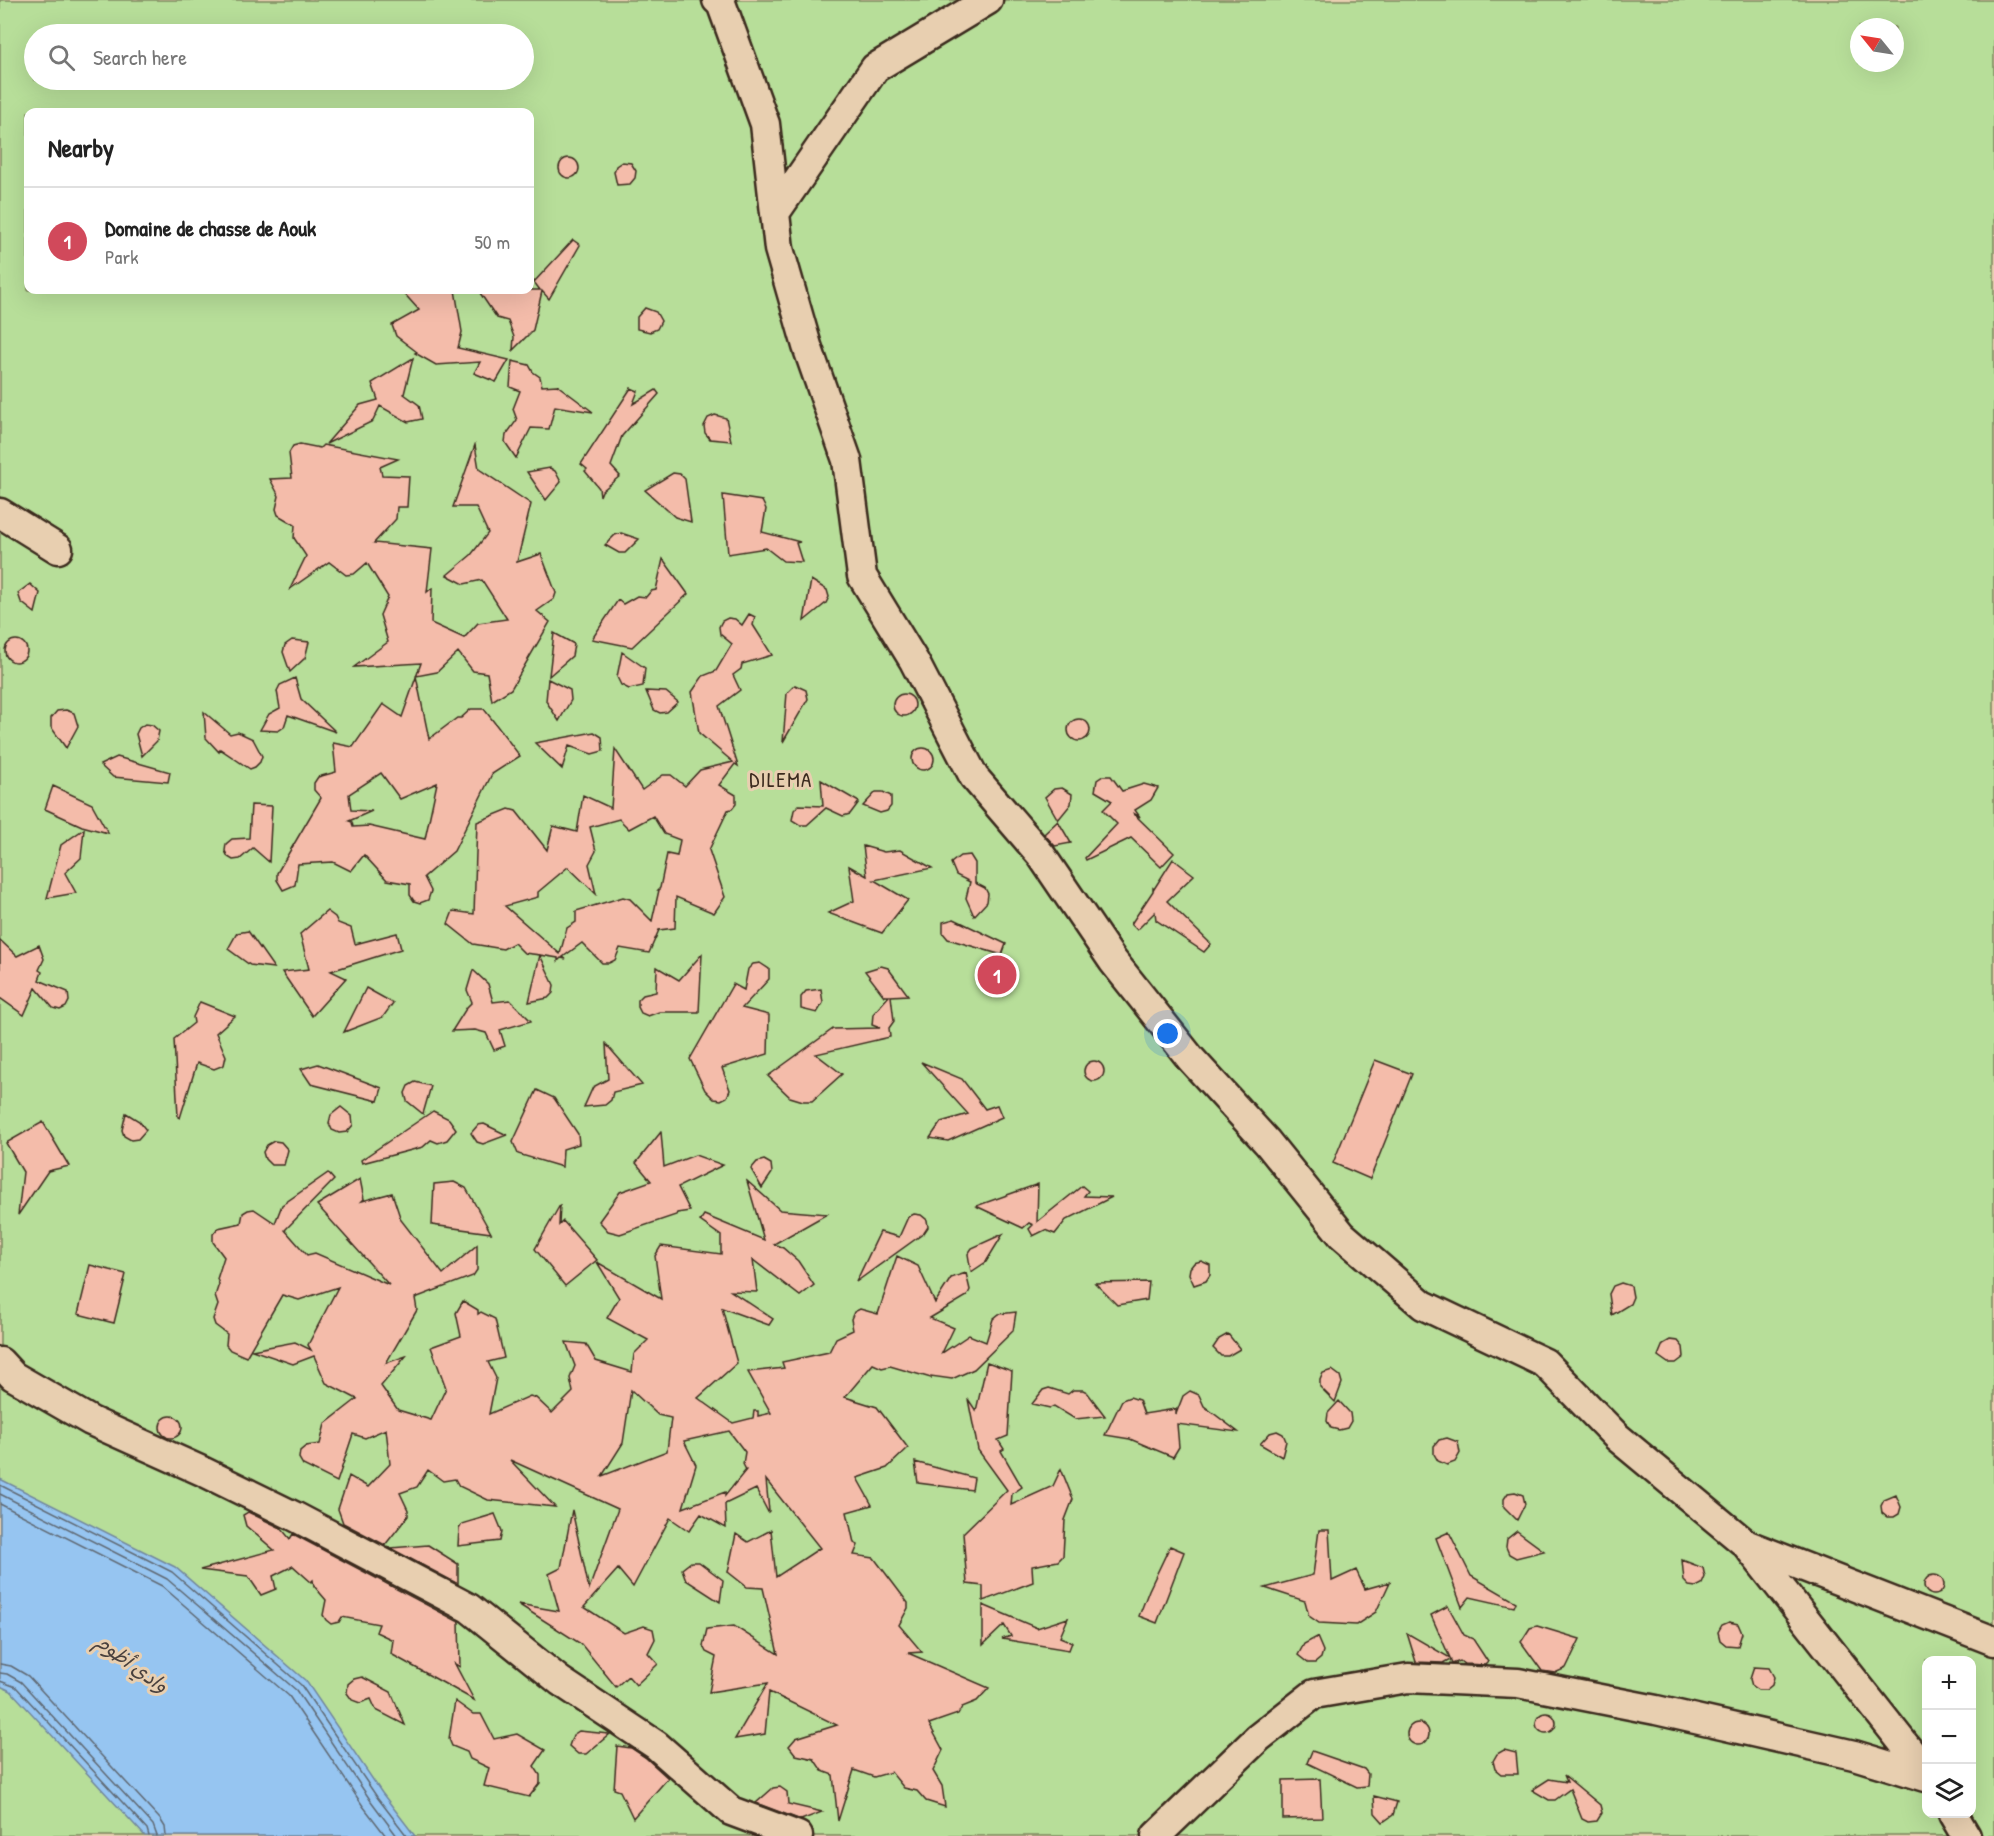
<!DOCTYPE html>
<html lang="en">
<head>
<meta charset="utf-8">
<style>
	body { margin:0; font-family:"Patrick Hand","Playpen Sans Arabic",sans-serif; background:#f2f2f2; color:#222 }
	.controls { position:absolute; right:18px; bottom:18px; display:grid; overflow:hidden; border-radius:12px; box-shadow:0 6px 24px #0002 }
	.controls button { width:54px; height:54px; display:grid; place-items:center; padding:0; border:0; border-bottom:2px solid #e0e0e0; background:#fff; color:#222; font:30px sans-serif }
	.compass { position:absolute; left:1850px; top:18px; width:54px; height:54px; border-radius:50%; background:#fff; box-shadow:0 6px 24px #0002; rotate:300deg }
	.you { position:absolute; left:1168px; top:1034px; width:21px; height:21px; margin:-15px; border:4px solid #fff; border-radius:50%; background:#1a73e8; box-shadow:0 0 0 9px #1a73e833 }
	.badge { display:grid; place-items:center; width:39px; height:39px; border-radius:50%; background:#d1495b; color:#fff; font-size:20px; font-weight:700 }
	.pin { position:absolute; translate:-50% -50%; border:3px solid #fff; box-shadow:0 2px 6px #0006 }
	.list { margin:0; padding:0; list-style:none }
	h2 { display:flex; justify-content:space-between; align-items:center; height:78px; margin:0; padding:0 24px; font-size:26px }
	h2 small { font-size:20px; font-weight:400; color:#767676 }
	.list li { display:grid; grid-template-columns:39px 1fr auto; gap:18px; align-items:center; box-sizing:border-box; height:108px; padding:0 24px; border-top:2px solid #e0e0e0 }
	.list b { display:block; font-size:22px; white-space:nowrap }
	.list p { margin:0; font-size:20px; white-space:nowrap; color:#767676 }
	.list em { font-size:20px; font-style:normal; color:#767676 }
	.icon { flex:none; width:33px; height:33px; fill:none; stroke:currentColor; stroke-width:2; stroke-linecap:round; stroke-linejoin:round }
	.map { position:relative; flex:none; width:1994px; height:1836px; overflow:hidden }
	.search { position:absolute; background:#fff; box-shadow:0 6px 24px #0002; left:24px; top:24px; width:510px; height:66px; display:flex; align-items:center; gap:15px; box-sizing:border-box; padding:0 21px; border-radius:33px; color:#767676; font-size:22px }
	.panel { position:absolute; background:#fff; box-shadow:0 6px 24px #0002; left:24px; top:108px; width:510px; height:186px; border-radius:12px }
	.map>svg:first-child { display:block }
	.green { fill:#b7de99; stroke:#79845c; stroke-width:1.5; fill-rule:evenodd }
	.water { fill:#96c5f1; stroke:#72879d; stroke-width:1.5 }
	.lines { fill:none; stroke-linecap:round; stroke-linejoin:round }
	.shore { stroke:#5f6872; stroke-width:1.5 }
	.building { fill:#f4bcaa; stroke:#3b2a1e; stroke-width:1.5; fill-rule:evenodd }
	.minor-casing { stroke:#3b2a1e; stroke-width:33 }
	.minor { stroke:#e8cfb0; stroke-width:28 }
	.labels { text-anchor:middle; dominant-baseline:central; stroke-width:6; stroke-linejoin:round; paint-order:stroke }
	.water-label { font-size:20px; font-style:italic; fill:#49413e; stroke:#e8cfb0 }
	.quarter-label { font-size:21px; letter-spacing:1.5px; fill:#3b2a1e; stroke:#e8cfb0 }
</style>
</head>
<body>
<div class="map">
<svg width="1994" height="1836" viewBox="0 0 1994 1836">
	<rect width="100%" height="100%" fill="#e8cfb0"/>
	<filter id="ink" filterUnits="userSpaceOnUse"><feTurbulence type="fractalNoise" baseFrequency=".0167" numOctaves="2"/><feDisplacementMap in="SourceGraphic" scale="12" xChannelSelector="R" yChannelSelector="G"/><feConvolveMatrix kernelMatrix="1 2 1 2 8 2 1 2 1" color-interpolation-filters="sRGB"/></filter>
	<g filter="url(#ink)">
		<path class="green" d="M0 0H1994V1836H0ZM1859 27H1895V63H1859ZM34 34H524V80H34ZM28 112H530V290H28ZM1926 1660H1972V1814H1926Z"/>
		<path class="water" d="M0 1479 175 1567 306 1681 382 1793 415 1836H145L11 1691 0 1686Z"/>
		<g class="lines">
			<path class="shore" d="M0 1485 172 1572 301 1685 377 1797 407 1836
				M0 1494 167 1579 296 1690 371 1801 397 1836
				M0 1504 162 1586 289 1696 363 1806 386 1836
				M0 1664 11 1666 28 1676 160 1819 165 1827 166 1836
				M0 1673 7 1674 21 1682 153 1825 157 1836
				M0 1681 16 1687 147 1829 149 1836"/>
		</g>
		<path class="building" d="M559 168a10 10 0 1 1 20 0a10 10 0 1 1-20 0Z
			M622 162 631 163 636 171 635 178 630 184 617 185 614 172 616 166Z
			M573 240 580 245 549 299 542 291 533 330 513 350 514 337 508 321 497 318 478 290H540L534 282Z
			M401 290H455L462 332 458 348 509 360 496 382 474 373 480 362 436 365 415 353 417 352 396 336 392 325 419 310Z
			M645 308 656 312 661 321 657 329 650 332 637 329V317Z
			M413 358 404 394 419 405 422 419 408 422 380 406 373 421 326 444 360 405 378 400 372 383Z
			M512 361 529 365 533 372 540 377 542 386 557 385 593 412 555 406 549 429 531 428 516 458 505 442 506 435 517 420 513 409 520 391 510 387Z
			M631 388 638 391 633 404 656 390 659 394 622 436 611 466 620 476 602 491 600 496 599 488 585 471 587 469 581 464Z
			M715 415 726 418 731 441 710 439 705 433 704 426 708 418Z
			M300 444 320 448 323 445 398 459 380 467 382 475 409 476 407 507H397L396 519 374 543 432 549 427 592 432 588 431 623 464 638 478 623 507 619 482 580 464 584 447 575 471 555 488 533 476 507H453L475 445 479 469 531 504 517 562 541 554 556 593 554 599 537 611 550 622 511 689 492 701 487 673 473 671 458 652 437 672 416 676 429 739 457 718H461L471 709H484L520 756 492 774 454 851 424 877 431 891 428 900 420 903 414 901 410 895V884L387 880 364 855 351 871 333 862 298 864 295 885 283 890 277 880V873L321 798 314 790V783L318 777 336 772 333 743 353 747 383 704 402 717 421 663 354 667 388 642 380 615 388 597 367 563 354 574 346 575 329 562 290 589 306 556 294 538 295 525 278 515 276 509 279 496 270 479 292 478 289 453 293 446ZM381 773 400 799 437 783 425 839 369 826 353 827 352 822 349 821 372 811 351 810 349 794Z
			M550 468 555 471 561 482 546 500 527 472Z
			M673 473 680 474 685 479 691 522 675 517 645 490Z
			M723 495 762 501 766 509 762 532 800 542 796 543 802 562 783 561 766 548 728 554Z
			M621 533 639 539 625 553H619L605 545 615 535Z
			M663 559 688 594 632 647 592 639 618 600 623 604 637 596 646 597 651 591 656 590Z
			M811 580 827 590 829 597 826 603 804 621Z
			M30 584 40 593 35 613 21 602 18 593Z
			M749 614 755 617 753 625 772 655 742 664 741 669 733 675 740 690 719 706 738 766 735 764 719 785 736 795V804L732 809 728 810 709 850 725 897 714 913 676 897 675 928 659 930 649 953 620 948 615 960 609 963H602L582 943 563 957 566 959 561 958 558 961V958L540 955 554 985 553 993 548 998 529 1002 540 955 524 953 514 943 503 949 473 944 448 924 453 911 474 914 477 822 509 809 516 811 547 850 553 826 577 832 583 795 611 808 615 749 642 790 663 775H671L685 786 700 770 733 762 699 733 692 692 703 676 716 671 732 644 720 634 719 627 722 621 728 618 735 619 742 625ZM653 816 664 834 680 840 677 856 667 854 660 888 658 890H659L652 921 630 899 623 897 576 911V922L567 928 560 954 505 906 538 897V892L568 867 596 894 589 864 596 851 590 827 619 819 629 829Z
			M554 633 574 644 572 656 549 676Z
			M292 640 309 642 305 658 290 672 283 652 285 645Z
			M5 651a11 11 0 1 1 22 0a11 11 0 1 1-22 0Z
			M622 652 645 668 643 686 629 689 621 685 617 677Z
			M295 678 301 699 336 732 288 715 284 727 278 731 260 730 269 714 280 708 277 691 280 685Z
			M548 679 570 690 571 700 559 721 546 701Z
			M795 685 806 690 808 699 783 742 787 693Z
			M646 691 666 692 678 702 667 712 660 713 654 710Z
			M893 705a11 11 0 1 1 22 0a11 11 0 1 1-22 0Z
			M66 710 74 713 78 726 66 748 51 727V718L57 711Z
			M204 712 230 734 238 732 253 739 262 756 260 762 255 767 250 769 220 749 219 752 206 738Z
			M1068 730a11 11 0 1 1 22 0a11 11 0 1 1-22 0Z
			M145 724 152 725 159 731 157 741 142 756 136 734 139 728Z
			M594 732 602 737 603 751 592 754 569 746 562 769 535 743Z
			M912 759a11 11 0 1 1 22 0a11 11 0 1 1-22 0Z
			M117 757 170 772 168 782 113 777 100 765Z
			M1103 776H1111L1122 791 1144 784 1158 788 1151 800 1135 810 1140 817 1133 813 1174 853 1161 867 1131 838 1086 860 1085 858 1117 824 1103 810 1112 801 1095 791 1097 780Z
			M821 780 859 802 850 814 843 816 826 808 807 825H800L792 820 794 810 799 805 823 806Z
			M53 786 92 804 108 833 82 826 45 809Z
			M1062 788 1072 794 1071 804 1058 820 1045 797 1054 789Z
			M876 792H883L891 796V806L887 811 880 813 863 806Z
			M251 805 272 806 269 862 253 848 240 859 233 860 228 857 225 851 226 844 232 839 249 838Z
			M1058 821 1071 843 1055 846 1044 834Z
			M84 829 81 858 65 873 76 893 47 898 61 845Z
			M863 846 884 852 900 850 932 868 874 880 908 900 882 933 828 913 854 901 849 866 867 876Z
			M970 855 975 863V883L985 888 988 894 987 902 974 916 966 898 970 882 956 875 951 863 960 856Z
			M1173 859 1194 875 1167 901 1211 944 1204 952 1156 920 1155 912 1137 930 1131 924 1153 891V888L1154 889Z
			M327 911 335 917 338 923 351 928 355 944 397 933 401 949 331 971 346 978 312 1016 282 972 309 969 300 934Z
			M954 919 1006 944 1002 955 948 939 943 933V922Z
			M248 931 274 968 250 965 228 949 237 933Z
			M0 940 17 956 39 945 44 959 39 970 42 972 39 980 68 992 69 1001 66 1007 60 1010 53 1008 36 988 24 1015 0 998Z
			M702 954 699 1012H659L648 1016 641 1013 638 1007V1000L643 995 656 992 657 967 679 980Z
			M760 963 769 969V979L742 1008 769 1015 768 1054 722 1068 730 1090 727 1097 721 1100 714 1099 705 1090 690 1059 733 984 744 990 748 969 753 964Z
			M881 966 888 968 908 995 891 996 894 1021 889 1028 890 1037 816 1054 842 1074 812 1101H803L790 1097 768 1076 833 1029 880 1028 872 1025 873 1014 889 996H884L865 971Z
			M473 970 488 984 493 1002 510 1000 531 1021 500 1030 505 1046 494 1050 486 1033 475 1030 452 1031 467 1007 472 1002 467 990Z
			M366 988 393 1003 383 1017 344 1032Z
			M821 989 823 1003 817 1013 801 1009V997L806 991Z
			M200 1002 235 1016 216 1033 226 1056 224 1065 214 1069 197 1063 180 1118 178 1117 174 1039 194 1023 193 1017Z
			M606 1044 642 1085 613 1092 611 1100 605 1105 584 1107 593 1087 608 1079Z
			M1375 1060 1412 1074 1370 1179 1333 1163Z
			M1084 1071a10 10 0 1 1 20 0a10 10 0 1 1-20 0Z
			M921 1062 962 1079 985 1109 997 1105 1002 1117 948 1141 930 1138 941 1122 968 1114Z
			M318 1064 382 1088 378 1101 311 1084 301 1069Z
			M415 1082 431 1086 423 1114 407 1101 405 1093 408 1086Z
			M537 1090 554 1098 578 1134 579 1144 563 1149 562 1167 518 1154 513 1142Z
			M341 1107 352 1116 353 1125 347 1132 339 1133 332 1130 329 1123 331 1115Z
			M433 1111 449 1119 456 1129 447 1140 438 1143 431 1140 423 1147 362 1163 361 1160Z
			M126 1113 139 1121 146 1130 138 1139 131 1140 124 1136 122 1130Z
			M43 1122 69 1166 48 1171 18 1215 23 1172 6 1143Z
			M484 1124 507 1135 483 1144 477 1142 471 1133 478 1125Z
			M661 1132 664 1167 695 1155 723 1165 678 1187 690 1211 677 1213 676 1215 620 1234 608 1231 599 1221 620 1192 651 1181 636 1163Z
			M274 1141 281 1142 288 1150 284 1165H271L265 1159 263 1152 267 1145Z
			M764 1160 771 1164 772 1173 762 1188 751 1169 757 1162Z
			M328 1173 334 1180 285 1230 307 1255 315 1253 389 1285 317 1205 360 1179 364 1199 362 1201 392 1193 401 1220 443 1274 477 1245V1270L473 1276 415 1298 417 1310 386 1363 406 1356 381 1386 398 1410 431 1420 446 1388 431 1347 461 1336 456 1313 463 1301 478 1310V1314L481 1312 495 1319 504 1358 488 1362 496 1378 489 1414 530 1396 536 1398 552 1413 573 1392 570 1378 575 1366 566 1342 586 1344 596 1361 632 1372 634 1354 648 1340 607 1318 619 1298 597 1262 661 1299 655 1256 661 1246 721 1254V1236L700 1221 704 1215 764 1240 747 1181 780 1210 827 1214 774 1244 783 1248 798 1261 814 1285 800 1296 753 1260 757 1292 731 1291 773 1319 769 1325 722 1308 737 1363 698 1398 733 1423 753 1418 754 1411H758V1416L771 1413 748 1372 784 1368 782 1362 829 1352 836 1338 853 1330 851 1319 854 1312 860 1309 878 1314 897 1256 918 1266 935 1303 951 1278 966 1273 970 1290 967 1296 930 1318 954 1328 942 1353 969 1335 986 1342 993 1319 999 1314 1016 1312 1013 1331 974 1369 952 1379 931 1376V1378L890 1366 882 1368 873 1364 845 1397 877 1407 908 1448 887 1468 857 1478 872 1505 847 1512 854 1543 858 1545 854 1555 874 1558 908 1603V1608L899 1625 922 1652 908 1653 989 1688 977 1701 962 1707 958 1714 929 1724 943 1750 933 1771 942 1786 945 1807 926 1801 917 1791 904 1788 891 1772 874 1777 854 1770 838 1821 833 1775 822 1771 814 1759 796 1755 789 1746 796 1738 837 1725 769 1692 765 1734 735 1739 768 1683 709 1692 716 1657 706 1652 703 1646 707 1629 734 1626 778 1654 763 1588 747 1587 728 1572 736 1534 748 1542 771 1530 776 1577 820 1548 766 1480 769 1511 768 1512 756 1489 725 1504 726 1528 701 1514 689 1531 670 1518 633 1587 618 1569 584 1607 624 1633 644 1626 653 1629 655 1639 648 1653 658 1664 636 1685 628 1676 616 1687 581 1644 518 1604 559 1611 549 1574 561 1568 572 1510 589 1589 618 1509 510 1460 555 1507 488 1500 459 1486 455 1479 443 1481 428 1470 417 1487 400 1493 408 1510V1516L385 1545 343 1523 338 1509 349 1476 368 1487 390 1464 386 1429 365 1438 353 1434 337 1482 303 1465 299 1458 300 1451 306 1446 320 1444 325 1424 357 1399 326 1383 314 1356 293 1364 252 1350 295 1342 311 1350 308 1345 338 1287 299 1300 282 1295 246 1357 230 1350 226 1345 227 1334 215 1325 213 1319 218 1305 215 1296 219 1284 217 1279 224 1257 213 1242V1234L218 1228 241 1223 243 1213 248 1210 254 1209 275 1223 282 1205ZM631 1390 658 1415 671 1418 667 1451 602 1476 623 1443ZM729 1431 745 1452 743 1464 746 1470 725 1496V1492L683 1508 696 1465 684 1441Z
			M454 1182 466 1188 491 1233 432 1225 434 1184Z
			M1038 1184 1037 1222 1082 1186 1088 1191 1084 1196 1112 1197 1066 1220 1055 1234 1045 1230 1033 1236 1029 1229 1033 1225 1029 1223 1023 1228 976 1206Z
			M560 1205 559 1225 563 1221 597 1260 565 1286 535 1249Z
			M914 1214 921 1215 927 1220 928 1227 924 1233 856 1282 880 1232 899 1237 908 1217Z
			M1003 1234 986 1262 971 1272 968 1254 972 1248Z
			M1201 1261 1210 1265V1275L1206 1281 1194 1285 1189 1274 1190 1268 1194 1263Z
			M90 1265 126 1274 114 1323 78 1314Z
			M1149 1282 1147 1300 1117 1305 1095 1283Z
			M1621 1283 1631 1286 1633 1297 1630 1304 1612 1315 1609 1294 1613 1286Z
			M1228 1334 1240 1349 1228 1356H1221L1213 1348 1219 1339Z
			M1670 1340 1678 1341 1683 1347 1684 1357 1676 1363H1668L1658 1356 1663 1344Z
			M987 1362 1012 1371 1008 1436 998 1440 1004 1449 1001 1451 1022 1487 1012 1494 1011 1505 1053 1486 1061 1469 1073 1499 1065 1520 1063 1556 1058 1561 1032 1566 1033 1582 983 1601V1586L967 1584 963 1533 1007 1490 978 1450 968 1399 976 1411Z
			M1332 1370 1340 1376 1342 1383 1335 1402 1320 1387V1380L1323 1373Z
			M1049 1388 1068 1394 1073 1390H1083L1087 1392 1105 1416 1075 1419 1054 1406 1050 1408 1032 1404 1043 1390Z
			M1190 1391 1199 1395 1204 1406 1238 1432 1177 1424 1179 1447 1173 1457 1130 1439 1105 1435 1122 1400 1130 1397 1139 1400 1144 1414 1176 1409V1414L1183 1396Z
			M1339 1401 1350 1413 1351 1421 1347 1428 1339 1430 1331 1428 1327 1421 1328 1413Z
			M160 1427a11 11 0 1 1 22 0a11 11 0 1 1-22 0Z
			M1277 1431 1283 1434 1286 1441 1282 1457 1260 1444 1270 1433Z
			M1447 1438 1458 1442 1460 1453 1455 1462 1447 1465 1438 1461 1434 1454V1446L1439 1440Z
			M915 1462 974 1478 972 1490 918 1483Z
			M1515 1492 1523 1495 1525 1504 1517 1520 1504 1507V1499L1508 1493Z
			M1896 1495 1901 1507 1899 1514 1894 1517H1887L1882 1513 1881 1506 1884 1500Z
			M248 1512 281 1528 290 1539 293 1534 459 1622 460 1667 455 1664 474 1700 391 1654 393 1640 376 1632 379 1624 342 1617 339 1622 331 1624 326 1620 323 1615 326 1600 314 1586 313 1580 311 1582 293 1566 273 1576 276 1589 261 1595 248 1576 200 1570 274 1550 246 1526 243 1515Z
			M495 1514 502 1531 500 1541 458 1546 459 1529 462 1524Z
			M1319 1530H1329L1332 1581 1356 1570 1365 1589 1390 1582 1376 1612 1356 1625 1319 1623 1309 1616 1305 1601 1265 1588 1313 1575Z
			M1517 1531 1544 1551 1516 1558 1509 1554 1506 1547 1507 1539Z
			M1449 1532 1471 1576 1516 1602 1514 1607 1470 1597 1462 1607 1436 1538Z
			M428 1545 458 1564V1584L390 1548Z
			M1170 1546 1184 1552 1157 1623 1139 1616 1149 1590Z
			M1682 1560 1703 1568 1705 1577 1702 1584 1696 1587 1689 1586 1684 1581Z
			M691 1562H699L723 1580 720 1602 686 1580 682 1569Z
			M1924 1585a10 10 0 1 1 20 0a10 10 0 1 1-20 0Z
			M983 1605 1037 1628 1068 1618 1060 1637 1072 1642 1069 1650 1002 1639 1011 1636 1004 1625 983 1645Z
			M1448 1606 1464 1635 1473 1639 1488 1662 1485 1665 1464 1664 1460 1661 1452 1664 1450 1659 1443 1663 1416 1662 1407 1633 1450 1658 1431 1615Z
			M1729 1622 1738 1624 1742 1633 1738 1646 1726 1645 1720 1640 1718 1632 1722 1625Z
			M1537 1626 1580 1639 1566 1668 1555 1673 1542 1671 1521 1642 1530 1628Z
			M1317 1637 1323 1651 1321 1658 1315 1663H1308L1298 1655 1304 1644Z
			M1754 1667 1769 1668 1774 1677 1772 1685 1766 1690H1758L1752 1686 1750 1679Z
			M362 1677 391 1692 405 1725 376 1710 371 1699 360 1703 352 1700 347 1693 348 1684 354 1679Z
			M455 1701 473 1714H481L494 1739 517 1734 545 1750 534 1766 540 1775V1783L529 1797 484 1786 489 1768 470 1759 467 1752 452 1746 449 1739Z
			M1536 1723a10 10 0 1 1 20 0a10 10 0 1 1-20 0Z
			M1407 1734a11 11 0 1 1 22 0a11 11 0 1 1-22 0Z
			M579 1731 609 1734H610L586 1754H578L569 1746 573 1735Z
			M617 1746 631 1748 646 1758 668 1778 633 1818 620 1791 614 1789Z
			M1504 1750 1516 1753 1518 1774H1501L1495 1769 1493 1761 1497 1754Z
			M1312 1751 1364 1769 1368 1774 1367 1786 1357 1787 1307 1763Z
			M1564 1775 1600 1805 1602 1813 1597 1821 1588 1822 1582 1819 1570 1789 1555 1800H1549L1532 1790 1549 1779 1567 1782Z
			M1320 1779 1322 1818 1283 1819V1780Z
			M780 1787 787 1792 788 1804 822 1812 801 1820 756 1803 773 1788Z
			M1374 1796 1397 1802 1393 1815 1383 1822 1375 1813Z"/>
		<g class="lines">
			<defs>
				<path id="minor" d="M717 0 721 3 765 124 779 249 807 346 847 460 862 576 914 661 974 777 1041 855 1113 961 1191 1059 1267 1142 1342 1235 1423 1305 1545 1363 1617 1437 1746 1544 1926 1772
					M775 213 875 68 988 0
					M0 513 58 549
					M0 1362 13 1376 91 1421 202 1471 294 1516 469 1608 560 1681 656 1745 731 1811 798 1836
					M1748 1545 1994 1641
					M1953 1814 1966 1836
					M1156 1836 1258 1738 1314 1694 1408 1678 1518 1683 1656 1710 1854 1755 1926 1777"/>
			</defs>
			<use href="#minor" class="minor-casing"/>
			<use href="#minor" class="minor"/>
		</g>
	</g>
	<g class="labels">
		<g class="water-label">
			<text transform="translate(132 1663) rotate(36)">وادي أظوم</text>
		</g>
		<g class="quarter-label">
			<text x="781" y="779">DILEMA</text>
		</g>
	</g>
</svg>
<div class="controls">
<button>+</button>
<button>−</button>
<button><svg class="icon" aria-label="layers" viewBox="0 0 24 24"><path d="M12 4l9 5-9 5-9-5zM3 14l9 5 9-5"/></svg></button>
</div>
<svg class="compass" viewBox="-18 -18 36 36"><path d="M0-13l5 13h-10z" fill="#e53935"/><path d="M0 13l5-13h-10z" fill="#767676"/></svg>
<div class="you"></div>
<div class="pin badge" style="left:997px;top:975px">1</div>
<div class="search"><svg class="icon" aria-label="search" viewBox="0 0 24 24"><circle cx="10" cy="10" r="6"/><path d="M15 15l6 6"/></svg>Search here</div>
<section class="panel">
<h2>Nearby<small></small></h2>
<ul class="list">
<li><span class="badge">1</span><div><b>Domaine de chasse de Aouk</b><p>Park</p></div><em>50 m</em></li>
</ul>
</section>
</div>
</body>
</html>
